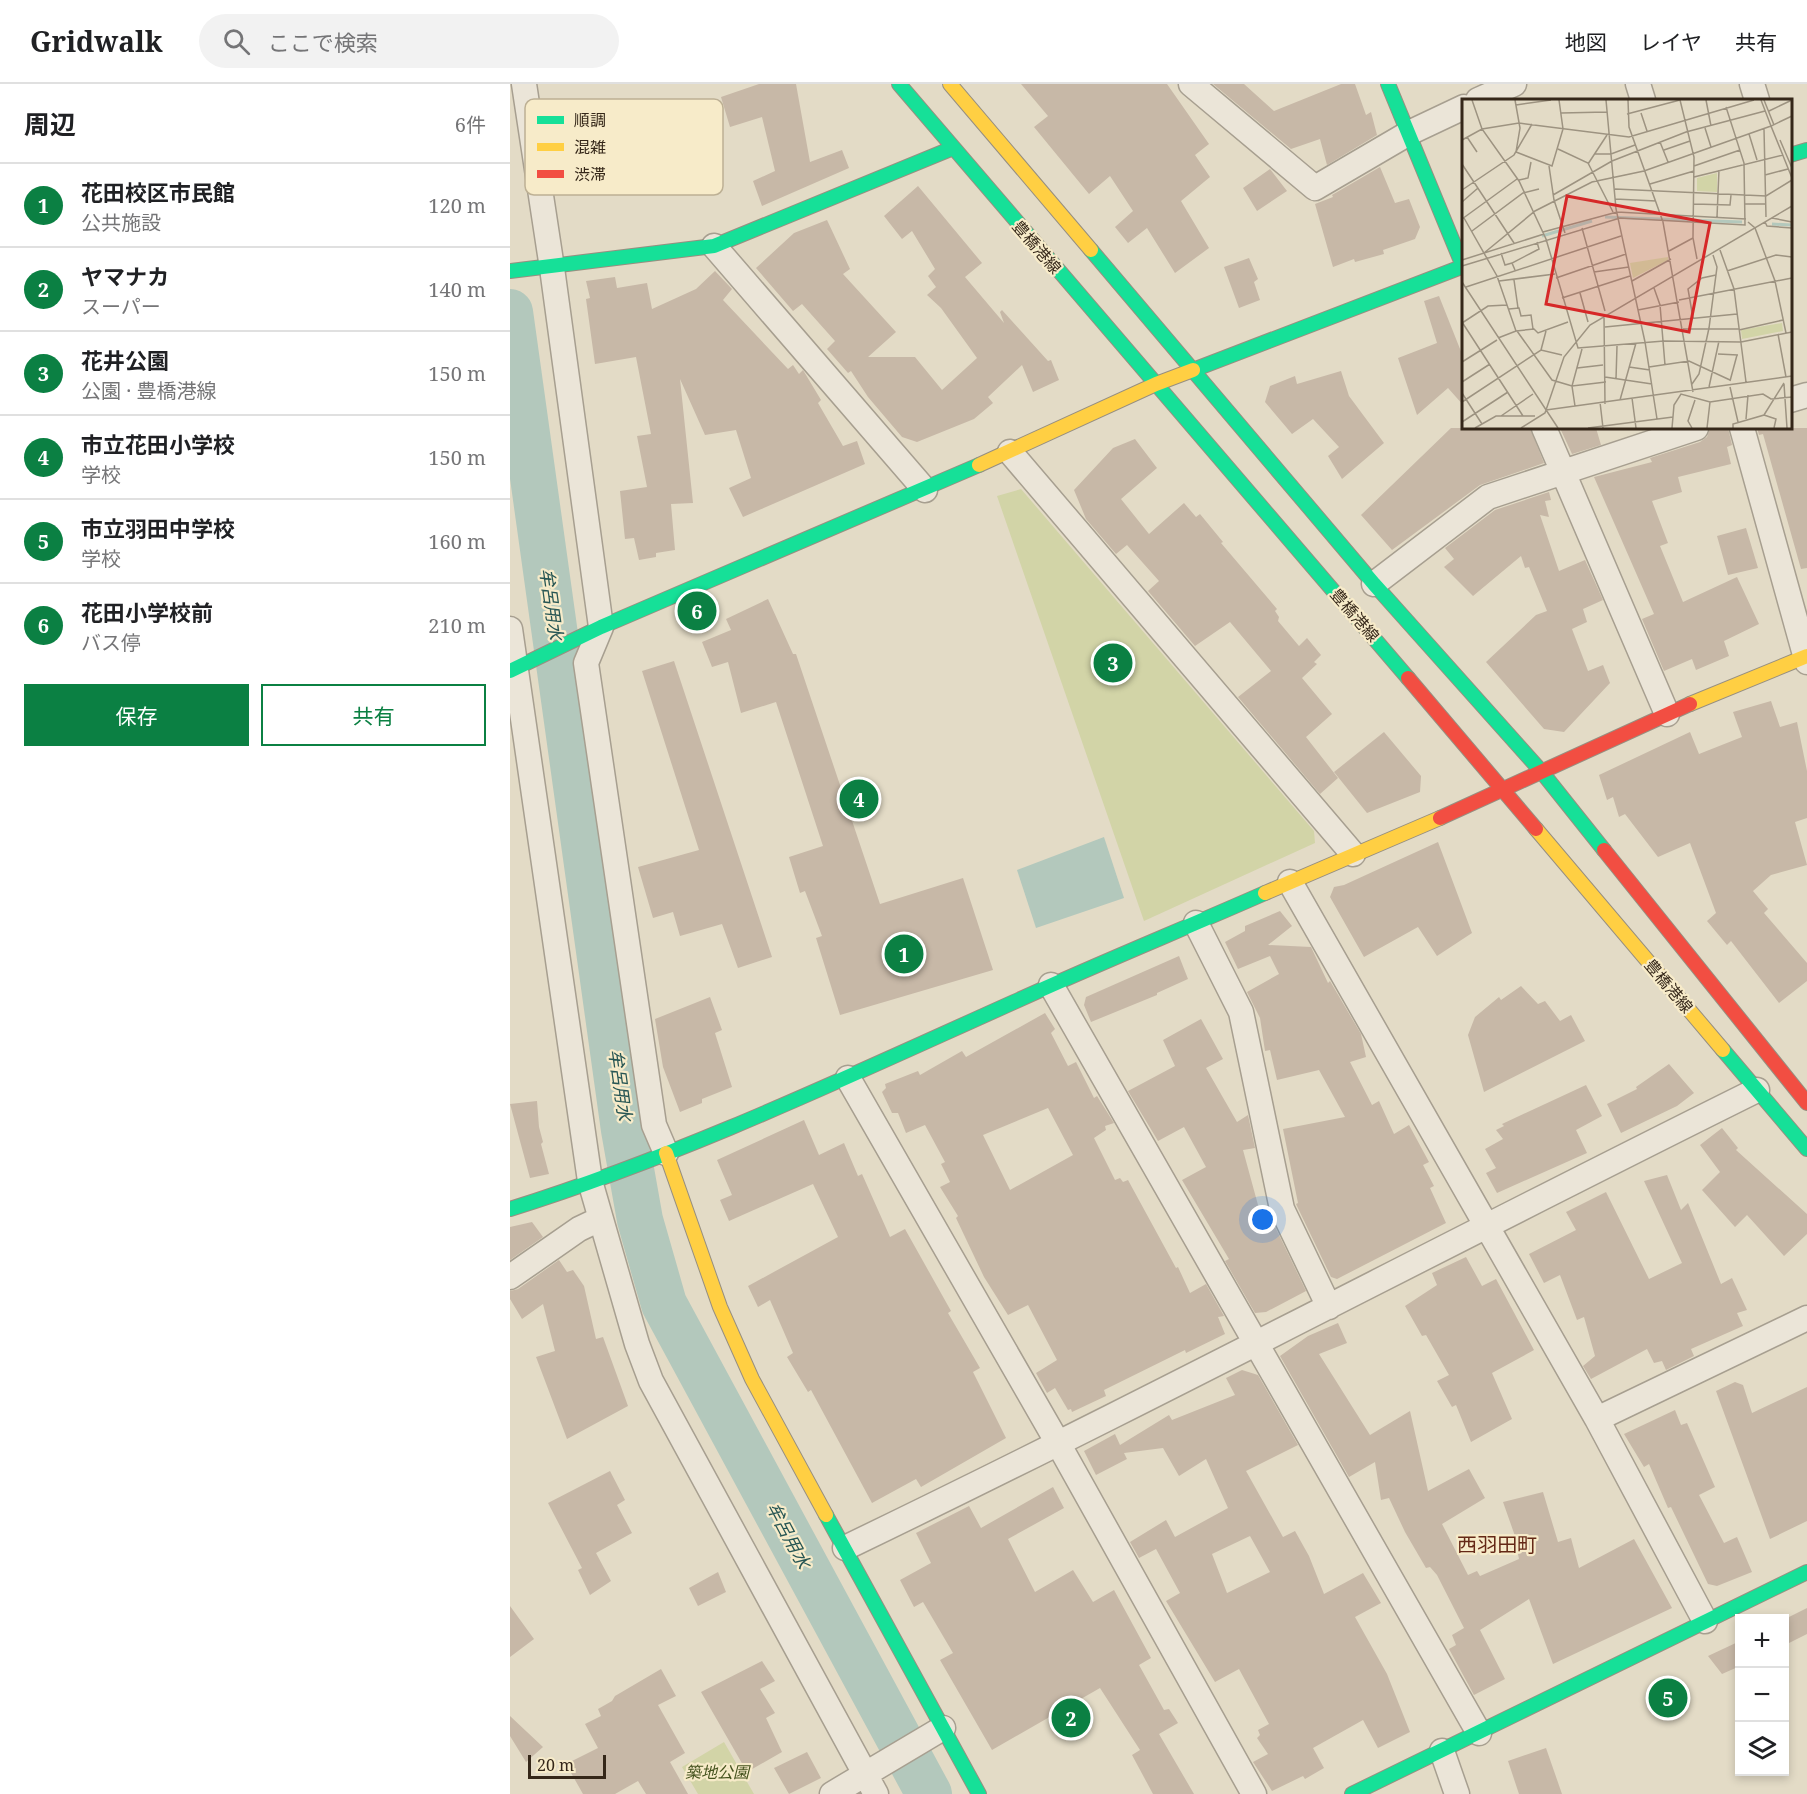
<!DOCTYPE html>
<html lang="ja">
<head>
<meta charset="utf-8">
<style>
	body { margin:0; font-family:"Noto Serif","Noto Sans JP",serif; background:#f2f2f2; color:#202124 }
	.controls { position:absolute; right:18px; bottom:18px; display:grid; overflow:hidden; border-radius:0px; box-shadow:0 3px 9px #0003 }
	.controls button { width:54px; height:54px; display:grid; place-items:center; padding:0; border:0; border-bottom:2px solid #e0e0e0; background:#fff; color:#202124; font:30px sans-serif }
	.scale { position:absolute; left:18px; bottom:15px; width:78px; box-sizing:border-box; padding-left:6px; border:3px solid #352719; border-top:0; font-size:16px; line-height:21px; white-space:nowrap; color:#352719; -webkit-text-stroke:4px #f7ebc9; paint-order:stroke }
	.you { position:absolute; left:753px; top:1136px; width:21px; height:21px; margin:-15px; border:4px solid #fff; border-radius:50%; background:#1a73e8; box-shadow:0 0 0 9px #1a73e833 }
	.badge { display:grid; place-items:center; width:39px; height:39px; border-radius:50%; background:#0b8043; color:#fff; font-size:20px; font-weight:700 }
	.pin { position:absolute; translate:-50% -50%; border:3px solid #fff; box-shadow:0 2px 6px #0006 }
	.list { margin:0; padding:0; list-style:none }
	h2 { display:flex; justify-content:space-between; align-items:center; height:78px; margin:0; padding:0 24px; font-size:26px }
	h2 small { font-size:20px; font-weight:400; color:#757577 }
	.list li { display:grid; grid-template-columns:39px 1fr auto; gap:18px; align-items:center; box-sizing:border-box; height:84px; padding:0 24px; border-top:2px solid #e0e0e0 }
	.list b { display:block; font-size:22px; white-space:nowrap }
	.list p { margin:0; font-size:20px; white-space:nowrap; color:#757577 }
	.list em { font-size:20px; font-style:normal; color:#757577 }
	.actions { display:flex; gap:12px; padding:18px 24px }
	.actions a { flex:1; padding:14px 0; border:2px solid #0b8043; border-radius:0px; text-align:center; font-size:21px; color:#0b8043 }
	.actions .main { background:#0b8043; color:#fff }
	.icon { flex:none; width:33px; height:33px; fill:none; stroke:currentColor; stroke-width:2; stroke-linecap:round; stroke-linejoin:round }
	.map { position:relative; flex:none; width:1297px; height:1710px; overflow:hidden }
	header { display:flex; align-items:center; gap:36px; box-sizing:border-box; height:84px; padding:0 30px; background:#fff; border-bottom:2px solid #e0e0e0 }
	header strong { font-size:28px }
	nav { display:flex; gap:33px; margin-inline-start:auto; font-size:21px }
	.search { width:420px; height:54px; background:#f2f2f2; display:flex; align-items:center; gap:15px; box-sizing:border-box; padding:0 21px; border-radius:33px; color:#757577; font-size:22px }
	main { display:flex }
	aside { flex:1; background:#fff }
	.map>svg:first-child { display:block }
	.green { fill:#d2d4a7 }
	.water { fill:#b3c8bc }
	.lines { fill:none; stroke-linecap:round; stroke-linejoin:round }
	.river { stroke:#b3c8bc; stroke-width:46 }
	.building { fill:#c7b8a7; fill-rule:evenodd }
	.street-casing { stroke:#a79f90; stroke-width:27 }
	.fast-casing { stroke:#978f80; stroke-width:16 }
	.slow-casing { stroke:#978f80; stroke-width:16 }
	.jam-casing { stroke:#978f80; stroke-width:16 }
	.street { stroke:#ebe5d8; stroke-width:24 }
	.fast { stroke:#16e098; stroke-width:14 }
	.slow { stroke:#ffcf43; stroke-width:14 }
	.jam { stroke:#f24e42; stroke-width:14 }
	.labels { text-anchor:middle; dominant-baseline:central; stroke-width:4.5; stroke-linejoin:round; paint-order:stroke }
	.street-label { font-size:16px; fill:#352719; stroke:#f7ebc9 }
	.park-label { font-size:16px; font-style:italic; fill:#45531e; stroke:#f7ebc9 }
	.water-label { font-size:18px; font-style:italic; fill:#275654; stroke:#f7ebc9 }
	.quarter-label { font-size:20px; fill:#642816; stroke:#f7ebc9 }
	.inset-river { fill:none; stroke:#b3c8bc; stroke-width:3 }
	.inset-road { fill:none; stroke:#9d9381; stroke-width:1.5 }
	.view { fill:#d62828; fill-opacity:0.15; stroke:#d62828; stroke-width:3 }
	.inset-edge { fill:none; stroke:#352719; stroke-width:3 }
	.key { fill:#f7ebc9; stroke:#bdb094; stroke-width:1.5 }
	.key-label { font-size:16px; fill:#352719 }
</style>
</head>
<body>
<header>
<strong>Gridwalk</strong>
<div class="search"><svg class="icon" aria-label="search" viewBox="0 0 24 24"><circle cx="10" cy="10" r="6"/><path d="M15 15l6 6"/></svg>ここで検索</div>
<nav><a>地図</a><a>レイヤ</a><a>共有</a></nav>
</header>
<main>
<aside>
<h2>周辺<small>6件</small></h2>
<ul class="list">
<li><span class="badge">1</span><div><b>花田校区市民館</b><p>公共施設</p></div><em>120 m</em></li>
<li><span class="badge">2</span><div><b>ヤマナカ</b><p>スーパー</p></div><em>140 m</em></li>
<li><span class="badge">3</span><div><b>花井公園</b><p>公園 · 豊橋港線</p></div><em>150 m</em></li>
<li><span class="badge">4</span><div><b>市立花田小学校</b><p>学校</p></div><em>150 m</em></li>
<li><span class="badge">5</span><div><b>市立羽田中学校</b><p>学校</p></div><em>160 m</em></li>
<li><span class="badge">6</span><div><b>花田小学校前</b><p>バス停</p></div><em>210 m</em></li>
</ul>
<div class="actions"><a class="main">保存</a><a>共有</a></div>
</aside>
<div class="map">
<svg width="1297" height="1710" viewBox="0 0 1297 1710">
	<rect width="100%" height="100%" fill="#e3dbc6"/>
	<path class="green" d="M511 405 804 747 805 759 634 837 487 412Z
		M214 1658 244 1710H188L172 1683Z"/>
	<path class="water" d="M594 753 614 814 526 844 507 786Z"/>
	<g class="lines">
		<path class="river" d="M0 228 114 1046 130 1136 154 1220 419 1710"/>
	</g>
	<path class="building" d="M249 0H286L300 78 332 66 339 84 252 122 243 97 265 87 252 33 220 43 211 13Z
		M511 0H657L699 60 685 71 700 93 671 117 699 164 665 189 637 144 618 159 605 143 623 127 600 92 579 110 524 43 538 32Z
		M703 0H734L764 27 831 0H845L856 31 861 28 867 51 817 81 810 55 781 65Z
		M870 83 885 119 899 115 910 143 905 155 873 166 874 170 845 178 844 175 823 183 805 120 823 113 822 111Z
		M760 85 777 107 747 127 733 104Z
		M408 102 472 179 455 193 494 239 490 228 492 226 538 277 541 276 549 296 523 308 512 281 478 313 483 319 464 335 407 358 392 353 358 313 341 287 338 289 317 265 325 257 292 220 283 227 246 184 284 149 317 136 340 185 333 190 386 248 358 273H405L432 306 467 274 431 224 417 211 426 203 418 192 425 185 402 147 392 155 374 132Z
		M739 174 748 195 744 198 750 216 729 224 714 183Z
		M205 187 222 205 213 216 278 285 283 281 289 290 293 286 311 316 308 319 333 362 347 357 355 380 233 433 219 404 241 394 226 346 195 351 170 295 183 419 161 420 165 466 146 469V473L129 476 124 454 115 455 110 407 137 403 127 352 141 350 126 273 85 280 76 215 80 214 76 197 105 193 107 204 137 199 142 225 186 205Z
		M929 212 954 275V322L938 304 907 331 888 274 927 259 914 217Z
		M831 287 839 312 874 359 832 395 818 372 829 363 803 335 782 350 755 318 760 302 785 292 787 300Z
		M941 344H1020L1034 379 970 401 882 466 851 431Z
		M1050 344H1086L1091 361 1062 370Z
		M1200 344H1218L1222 361 1217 363 1221 380 1168 393 1172 408 1142 417 1158 459 1150 462 1173 518 1227 493 1249 540 1214 557 1219 572 1186 586 1182 575 1154 587 1132 535 1144 530 1084 393 1142 378 1140 374 1190 358 1197 353Z
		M1247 344H1297V484L1291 485 1253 350 1249 351Z
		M625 355 647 384 611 415 639 450 674 419 686 433 690 430 713 458 711 459 767 525 765 527 769 533 768 537 789 562 797 554 811 571 804 578 807 580 792 594 822 630 796 653 828 694 810 710 728 613 761 587 720 538 685 562 638 507 649 497 617 461 606 470 576 435 564 406 603 364Z
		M1039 408 1041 416 1035 417 1039 433 1030 431 1049 487 1075 476 1093 516 1073 525 1077 538 1062 545 1078 587 1093 581 1100 599 1054 648 1034 645 976 578 1026 531 1037 527 1019 483 1015 484 1011 472 963 512 934 483 944 475 935 464 985 426Z
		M1236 444 1248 484 1218 491 1207 452Z
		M258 515 283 570H286L370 820 453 794 483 886 330 931 306 854 312 852 295 807 290 809 279 773 313 762 266 618 231 629 218 578 202 583 192 558 221 546 216 535Z
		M164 577 262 873 228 884 212 840 170 852 163 828 143 834 128 783 189 766 132 587Z
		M1261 617 1270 643 1287 638 1297 687V734L1285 738 1297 781 1261 791 1243 807 1258 825 1254 829 1297 879V897L1269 919 1221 857 1217 861 1197 837 1206 829 1180 759 1148 773 1115 730 1109 733 1103 713 1097 716 1089 691 1180 648 1189 670 1232 653 1223 628Z
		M874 648 911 692 910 708 857 729 824 688Z
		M928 758 962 849 927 872 908 843 854 873 820 813 824 803 834 801Z
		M770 827 782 842 758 861 801 863 818 899 820 897 851 950 856 973 840 978 862 1021 869 1017 884 1050 899 1041 919 1078 913 1081 924 1102 920 1104 936 1139 827 1195 821 1193 786 1120 788 1119 773 1045 835 1033 809 986 767 996 760 966 755 967 750 934 737 908 769 890 760 872 728 885 715 858 735 847V842Z
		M669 872 678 895 647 909V911L581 938 574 921 576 913Z
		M1011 902 1028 920 1035 917 1050 937 1061 931 1075 957 974 1008 958 951 965 933 989 913 991 916Z
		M200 913 212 946 205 949 222 1003 192 1015V1019L170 1028 153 983 145 935Z
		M535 929 545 945 541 949 558 982 566 978 584 1014 587 1012 604 1039 595 1042 596 1046 584 1054 605 1096 610 1094 613 1098 618 1096 666 1184 668 1183 680 1209 696 1200 714 1232 708 1233 715 1250 676 1269 675 1266 594 1306 596 1312 562 1328 561 1325 558 1326 545 1304 537 1309 526 1289 547 1276 518 1221 498 1231 474 1193 446 1134 448 1132 430 1103 440 1098 431 1080 435 1078 415 1041 396 1049 388 1029H382L372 1008 376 1004 375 1000 408 987 410 991 452 967 456 973ZM538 1024 563 1071 500 1106 473 1051Z
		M691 935 713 975 696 984 727 1038 738 1031 745 1064 733 1066 751 1132 758 1128 796 1207 756 1228 745 1229 715 1177 719 1175 672 1096 696 1083 674 1043 648 1057 618 1007 665 982 653 956Z
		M1159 980 1184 1009 1167 1022 1111 1049 1097 1020 1127 1005 1126 1003Z
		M1076 1001 1092 1032 1066 1046 1077 1069 987 1109 976 1089 986 1084 975 1065 993 1055 986 1046 994 1042 992 1040Z
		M27 1017 29 1043 33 1058 31 1060 39 1090 20 1094 0 1020Z
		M294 1036 309 1071 334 1059 348 1092 352 1090 380 1153 395 1145 441 1227 438 1229 470 1284 463 1288 496 1354 411 1403 406 1395 362 1419 301 1306 298 1308 277 1273 283 1269 260 1216 248 1223 238 1202 328 1153 303 1100 219 1137 210 1116 222 1111 207 1076Z
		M1212 1044 1228 1064 1226 1066 1297 1130V1150L1274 1172 1237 1131 1225 1143 1192 1106 1210 1088 1190 1061Z
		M1157 1091 1171 1126 1178 1119 1211 1200 1222 1194 1237 1226 1227 1229 1233 1242 1181 1265 1184 1272 1156 1286 1152 1277 1144 1279 1137 1265 1081 1295 1073 1282 1085 1272 1074 1233 1067 1236 1050 1191 1034 1199 1019 1170 1066 1146 1056 1128 1096 1108 1139 1195 1172 1179 1134 1097Z
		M22 1138 33 1153 0 1176V1143Z
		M956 1173 972 1202 986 1195 1024 1266 982 1289 1002 1335 961 1358 946 1321 942 1323 927 1297 939 1291 916 1251 912 1252 895 1222 927 1201 922 1189Z
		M49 1176 57 1188 63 1186 74 1202 86 1255 93 1253 118 1322 57 1355 26 1273 45 1267 33 1220 12 1235 0 1215V1207L8 1205Z
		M828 1239 837 1259 809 1270 860 1351 900 1327 918 1407 959 1385 975 1414 932 1440 958 1491 967 1487 970 1492 1009 1475 1008 1470 1011 1469 993 1418 1033 1408 1048 1458 1061 1454 1069 1484 1124 1455 1162 1524 1043 1580 1019 1515 970 1546 995 1595 964 1611 939 1565 946 1561 942 1551 954 1544 927 1491 920 1483 916 1484 895 1448 879 1414 871 1416 865 1378 839 1393 770 1272 798 1252Z
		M732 1286 748 1291 788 1361 736 1387 773 1453 785 1447 799 1472 814 1510 853 1489 871 1519 845 1533 877 1590 900 1648 868 1664 853 1636 803 1664 814 1684 795 1695 793 1692 762 1707 743 1678 758 1670 747 1654 750 1651 748 1646 759 1640 729 1585 705 1598 656 1517 670 1509 646 1465 629 1474 620 1458 656 1436 665 1453 718 1424 696 1375 669 1392 653 1364 614 1369 617 1375 586 1391 574 1367 605 1350 610 1361 659 1331 662 1336 725 1311 716 1294ZM740 1452 760 1488 717 1509 702 1470Z
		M1225 1298 1233 1301 1242 1329 1297 1303V1437L1260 1455 1206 1307Z
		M1165 1326 1171 1341 1177 1339 1205 1403 1189 1411 1214 1459 1227 1453 1242 1488 1207 1502 1198 1500 1161 1423 1158 1424 1139 1380 1134 1383 1114 1350Z
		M100 1387 115 1416 107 1421 122 1449 86 1469 101 1497 80 1511 68 1486 72 1484 38 1419Z
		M543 1403 554 1424 498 1455 525 1508 563 1486 583 1518 604 1506 641 1574 629 1581 654 1626 659 1625 668 1639 649 1650 684 1710H643L622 1671 630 1666 590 1604 482 1666 430 1576 443 1569 413 1518 404 1523 390 1496 421 1479 406 1449 459 1422 471 1444Z
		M208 1488 216 1508 188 1522 179 1504Z
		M0 1522 24 1555 0 1573Z
		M1297 1524V1550L1275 1561V1535Z
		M1230 1557V1582L1212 1590 1198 1572Z
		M252 1577 265 1597 250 1605 265 1629 256 1634 272 1668 237 1688 191 1608Z
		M151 1585 166 1612 148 1621 175 1669 160 1678 178 1710H136L128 1697 105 1710H73L56 1680 88 1664 75 1640 91 1632 88 1625 102 1617 105 1612Z
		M0 1632 33 1663 16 1678 0 1652Z
		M1036 1664 1052 1710H1009L998 1677Z
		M297 1668 311 1694 279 1710 264 1684Z"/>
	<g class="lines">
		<defs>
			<path id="street" d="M14 0 42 184 91 543 76 579 144 1041 156 1069
				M681 0 805 104 899 49 954 23
				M1128 0 1133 16
				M1242 0 1247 16
				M968 16 1004 0
				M204 162 415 406
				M1280 316 1297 311
				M1034 344 1157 630
				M1232 344 1297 578
				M500 368 843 770
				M864 500 978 413 1186 344
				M0 545 80 1097 127 1260 141 1297 366 1710
				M780 798 1087 1335 1195 1537
				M686 839 731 928 772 1125 819 1223
				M541 901 969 1649
				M338 994 549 1361 744 1710
				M0 1193 69 1145 90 1135
				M1087 1335 1297 1234
				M335 1464C642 1316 942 1157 1247 1006
				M932 1667 947 1710
				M322 1710 433 1644"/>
			<path id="fast" d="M389 0 898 594
				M878 0 953 182
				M1280 71 1297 66
				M581 166 864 500 1031 687 1094 766
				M0 187 204 162 443 64
				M683 286 954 182
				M0 587 91 543 469 381
				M1213 966 1297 1065
				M0 1125C173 1071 339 992 504 918 587 880 671 846 755 809
				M316 1431 469 1710
				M842 1710 1297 1488"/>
			<path id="slow" d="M440 0 581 166
				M469 381 646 300 683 286
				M1180 620 1297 572
				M1026 745 1213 966
				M755 809 930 734
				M156 1069 210 1223 242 1295 316 1431"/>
			<path id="jam" d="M898 594 1026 745
				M930 734 1180 620
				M1094 766 1297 1019"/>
		</defs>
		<use href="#street" class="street-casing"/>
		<use href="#fast" class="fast-casing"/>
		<use href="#slow" class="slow-casing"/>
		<use href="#jam" class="jam-casing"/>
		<use href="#street" class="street"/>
		<use href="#fast" class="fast"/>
		<use href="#slow" class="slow"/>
		<use href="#jam" class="jam"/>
	</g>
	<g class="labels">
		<g class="street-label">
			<text transform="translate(527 163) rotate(49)">豊橋港線</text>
			<text transform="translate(845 531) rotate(49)">豊橋港線</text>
			<text transform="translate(1159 902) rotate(50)">豊橋港線</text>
		</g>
		<g class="park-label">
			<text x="207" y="1688">築地公園</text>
		</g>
		<g class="water-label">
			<text transform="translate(42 520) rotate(82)">牟呂用水</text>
			<text transform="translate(111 1001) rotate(82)">牟呂用水</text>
			<text transform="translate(279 1451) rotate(62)">牟呂用水</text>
		</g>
		<g class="quarter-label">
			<text x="987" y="1460">西羽田町</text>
		</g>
	</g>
	<g transform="translate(952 15)">
		<rect width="330" height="330" fill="#e3dbc6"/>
		<path d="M255 74V93L235 92V79ZM206 158V161L171 179 168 164ZM320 224 321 232 280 240 279 231Z" fill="#d2d4a7"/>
		<path class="inset-river" d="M143 118 280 123M310 125 330 126M80 137 130 122"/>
		<path class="inset-road" d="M10 1 20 30 57 82 84 140 116 249 202 242 279 243 330 233M53 1 58 29 54 53 90 67 101 30 97 1M144 1 154 110 183 243 195 320M166 1 167 28 201 123 231 293M218 1 232 58 231 139 235 160M244 1 249 27M302 1 312 26M54 6 89 1M307 12 330 1M99 14 145 13M179 14 185 32M165 15 218 1M330 17 309 27 330 79M243 29 249 48M302 30 304 118M287 35 295 61M5 38 15 53M0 41 20 30 57 24 167 38 292 1M318 41 330 69M198 43 206 63M96 50 126 64 151 113M202 51 228 42M133 55H149L173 46M0 65 52 144M126 65 145 36M87 67 92 101 103 134M232 67 278 51M303 76 326 70M232 78 321 56M57 81 66 79 69 63M188 85 232 72M153 90 304 97 330 81M0 91 52 56 70 25M91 96 150 62 224 33 303 12M153 100 194 102M0 103 16 89M232 105 268 106 269 96M283 105H304M255 118 257 71M2 119 35 177 54 232M310 119 330 123M0 120 55 80M286 123 293 129 313 182 324 234M303 123 305 127 330 129M120 129 143 212M10 132 61 94 77 90M81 133 155 113 284 120M258 151 272 190 284 283M207 152 231 139M22 154 73 112 130 83 182 72 309 27 299 1M39 154 43 166 50 164M0 161 82 135M0 167 158 119 283 126 282 64 264 8M53 171 50 164 77 150 75 143M265 172 314 156 330 158M132 173 167 168M94 179 164 155M52 181 56 209M37 182 93 175M170 182 209 160M0 183 96 329M4 188 159 137M192 189 198 206 203 266M118 194 126 223M100 199 168 177M217 201 330 179M47 210 57 209 59 217 69 216 71 230M176 211 217 203M142 217 143 305M231 219 226 190 240 179 254 176M0 223 61 317M0 224 26 207 45 206M143 228 275 215M221 230H277M277 231 321 221M55 232 90 281 110 287 144 283M316 235 324 278M36 239 54 232 72 230 76 234 106 223M79 251 84 232M256 255 276 256M0 263 35 241M167 268 188 271M187 268 227 262 268 281M115 269 141 266M143 278 190 285M154 280 155 247M268 282 275 256M0 283 28 265M230 285 237 275 247 229 255 168 251 156M322 285 325 329M247 288 257 242M268 288 276 323M0 294 20 325M170 299 174 329M158 301 174 244M0 303 79 251 100 256M138 303 141 329M113 307 110 287 120 250M84 311 330 277M302 316 314 320 312 329M39 317 71 295M284 320 286 296M0 323 46 293M13 329 34 317H73M59 329 83 314 102 258 128 226 330 107M126 329 211 318M210 329 212 306 219 295 248 303 301 295 309 300 330 298M230 329 226 322 233 301M245 329 248 303M271 329V325L302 316 322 284"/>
		<path class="view" d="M105 97 248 124 227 233 84 205Z"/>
		<rect width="330" height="330" class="inset-edge"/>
	</g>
	<rect x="15" y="15" width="198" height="96" rx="9" class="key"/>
	<rect x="27" y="32" width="27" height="8" fill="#16e098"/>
	<rect x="27" y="59" width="27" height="8" fill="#ffcf43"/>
	<rect x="27" y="86" width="27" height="8" fill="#f24e42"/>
	<g class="key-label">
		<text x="64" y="42">順調</text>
		<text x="64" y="69">混雑</text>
		<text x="64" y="96">渋滞</text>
	</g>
</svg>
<div class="controls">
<button>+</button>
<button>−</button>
<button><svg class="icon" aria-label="layers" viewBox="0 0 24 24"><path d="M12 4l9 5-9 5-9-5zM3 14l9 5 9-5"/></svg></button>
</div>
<div class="scale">20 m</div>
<div class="you"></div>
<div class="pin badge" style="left:394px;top:870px">1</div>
<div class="pin badge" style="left:561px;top:1634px">2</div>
<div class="pin badge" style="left:603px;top:579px">3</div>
<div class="pin badge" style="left:349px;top:715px">4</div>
<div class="pin badge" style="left:1158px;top:1614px">5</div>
<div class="pin badge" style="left:187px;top:527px">6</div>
</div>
</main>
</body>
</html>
